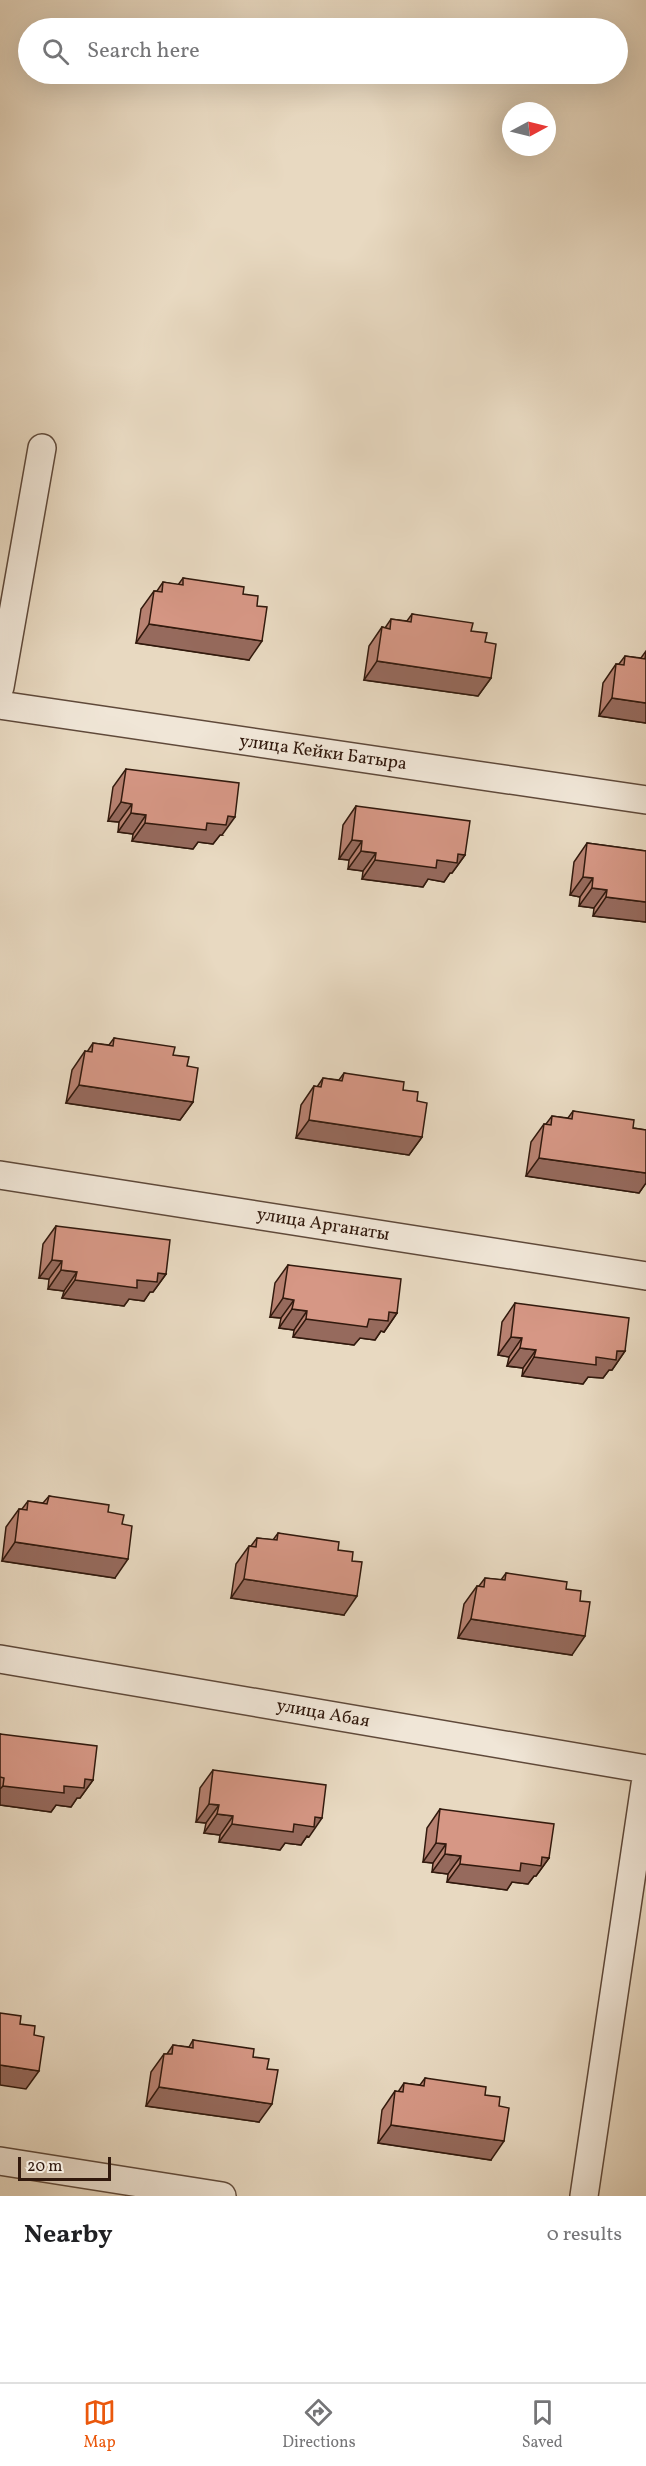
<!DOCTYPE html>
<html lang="en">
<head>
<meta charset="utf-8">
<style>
	body { margin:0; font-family:Vollkorn,serif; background:#f6f6f6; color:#202124 }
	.compass { position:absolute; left:502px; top:102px; width:54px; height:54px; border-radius:50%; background:#fff; box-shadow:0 6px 24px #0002; rotate:83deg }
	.scale { position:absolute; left:18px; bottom:15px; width:93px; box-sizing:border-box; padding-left:6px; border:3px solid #31190d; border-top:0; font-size:16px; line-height:21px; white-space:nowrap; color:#31190d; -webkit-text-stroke:4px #f0e6d7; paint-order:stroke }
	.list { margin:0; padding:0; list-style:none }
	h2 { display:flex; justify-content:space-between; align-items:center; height:78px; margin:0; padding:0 24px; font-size:26px }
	h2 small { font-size:20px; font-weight:400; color:#757577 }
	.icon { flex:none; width:33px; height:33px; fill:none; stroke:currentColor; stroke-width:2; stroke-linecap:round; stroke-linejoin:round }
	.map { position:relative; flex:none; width:646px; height:2196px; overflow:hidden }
	.search { position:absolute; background:#fff; box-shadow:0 6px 24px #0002; left:18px; right:18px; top:18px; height:66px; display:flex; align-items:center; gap:15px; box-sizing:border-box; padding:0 21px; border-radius:33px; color:#757577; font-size:22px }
	.sheet { height:186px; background:#fff }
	nav { display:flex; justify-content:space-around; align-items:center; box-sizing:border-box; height:84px; border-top:2px solid #e0e0e0; background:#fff; font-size:16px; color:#757577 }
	nav a { display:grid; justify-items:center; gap:3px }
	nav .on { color:#ea580c }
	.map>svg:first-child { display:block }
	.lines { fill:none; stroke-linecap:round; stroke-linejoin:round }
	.street-casing { stroke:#5f493a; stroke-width:30 }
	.street { stroke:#f0e6d7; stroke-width:27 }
	.wall { fill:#b88272; stroke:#31190d; stroke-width:1.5 }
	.shaded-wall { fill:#966a5d; stroke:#31190d; stroke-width:1.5 }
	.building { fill:#d69785; stroke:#31190d; stroke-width:1.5 }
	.labels { text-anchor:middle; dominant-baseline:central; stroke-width:5; stroke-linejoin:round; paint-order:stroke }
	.street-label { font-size:18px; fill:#31190d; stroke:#f0e6d7 }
</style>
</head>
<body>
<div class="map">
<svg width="646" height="2196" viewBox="0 0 646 2196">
	<rect width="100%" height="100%" fill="#e8d9c1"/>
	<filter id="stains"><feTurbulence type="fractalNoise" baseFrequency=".00333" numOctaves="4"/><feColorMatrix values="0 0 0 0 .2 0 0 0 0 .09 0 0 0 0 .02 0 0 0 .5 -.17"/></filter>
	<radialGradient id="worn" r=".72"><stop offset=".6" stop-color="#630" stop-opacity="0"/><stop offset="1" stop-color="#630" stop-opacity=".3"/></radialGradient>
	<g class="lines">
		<defs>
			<path id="street" d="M0 687 42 448
				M0 705 646 800
				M0 1175 646 1276
				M0 1659 646 1769
				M0 2161 222 2196
				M584 2196 646 1778"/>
		</defs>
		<use href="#street" class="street-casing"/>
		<use href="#street" class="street"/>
	</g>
	<path class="wall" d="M183 578 243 594 249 660 136 643 141 609 154 591H157L163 582 178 585Z
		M412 614 471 631 485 642 491 678 478 696 364 680 369 646 382 627 385 628 391 619 407 621Z
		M646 651V723L599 716 603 683 616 664H619L625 656 641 658Z
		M126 769 222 835H220L213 844 198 842 193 849 132 841 133 834 118 832 119 822 108 821 113 787Z
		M356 806 465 855 452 873H450L444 882 428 879 423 887 362 879 363 871 348 869 349 860 339 859 343 825Z
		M587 843 646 851V922L593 916 594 908 579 906 580 897 570 895 574 862Z
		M114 1038 173 1055 187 1066 193 1102 180 1120 66 1103 72 1070 85 1051 87 1052 93 1043 109 1045Z
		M344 1073 403 1090 417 1101 422 1137 409 1155 296 1138 301 1105 314 1086 317 1087 323 1078 339 1080Z
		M573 1111 633 1128 646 1130V1183L639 1193 526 1176 531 1142 544 1124H546L552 1116 568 1118Z
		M56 1226 166 1274 153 1292H150L144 1301 129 1299 124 1306 62 1298 64 1291 48 1289 49 1279 39 1278 43 1244Z
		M288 1265 397 1313 384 1332 381 1331 375 1340 360 1338 354 1345 293 1337 294 1330 279 1328 281 1318 270 1317 275 1283Z
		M515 1303 625 1351 612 1370H609L603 1378 588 1377 583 1384 522 1376 523 1368 507 1366 509 1357 498 1355 502 1322Z
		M49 1496 108 1512 115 1578 2 1561 6 1527 19 1509H22L28 1501 43 1503Z
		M278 1533 338 1550 344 1615 231 1598 236 1564 249 1546H251L257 1538 273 1540Z
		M506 1573 566 1589 572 1655 458 1638 464 1604 477 1586H479L485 1578 501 1580Z
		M0 1734 93 1780 80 1798H77L71 1807 56 1805 51 1812 0 1805Z
		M213 1770 309 1837 307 1836 301 1845 285 1843 280 1850 219 1842 220 1835 204 1833 206 1823 196 1822 200 1788Z
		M440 1809 549 1858 536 1876H534L528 1884 512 1882 507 1890 447 1882 448 1874 432 1872 433 1863 423 1862 427 1828Z
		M193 2040 253 2057 259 2122 146 2106 151 2072 164 2054H167L173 2045 189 2047Z
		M425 2078 485 2095 491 2160 378 2143 382 2110 395 2091 398 2092 404 2083 420 2085Z"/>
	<path class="shaded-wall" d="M149 624 262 641 249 660 136 643Z
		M377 661 491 678 478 696 364 680Z
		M612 698 646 703V723L599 716Z
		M121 802 132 804 119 822 108 821Z
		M131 813 146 815 133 834 118 832Z
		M228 816 235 817 222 835H220L213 844 198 842 193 849 132 841 145 823H207Z
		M352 840 362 841 349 860 339 859Z
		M361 851 376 853 363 871 348 869Z
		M458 854 465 855 452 873H450L444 882 428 879 423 887 362 879 375 860H437Z
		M583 877 593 878 580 897 570 895Z
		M592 888 607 890 594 908 579 906Z
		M606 897 646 902V922L593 916Z
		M79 1085 193 1102 180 1120 66 1103Z
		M309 1120 422 1137 409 1155 296 1138Z
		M539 1158 646 1173V1183L639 1193 526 1176Z
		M52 1260 62 1261 49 1279 39 1278Z
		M61 1270 77 1272 64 1291 48 1289Z
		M158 1273 166 1274 153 1292H150L144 1301 129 1299 124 1306 62 1298 75 1280H137Z
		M283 1298 294 1300 281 1318 270 1317Z
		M292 1309 307 1311 294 1330 279 1328Z
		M389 1312 397 1313 384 1332 381 1331 375 1340 360 1338 354 1345 293 1337 306 1319H369Z
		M511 1337 522 1338 509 1357 498 1355Z
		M520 1348 536 1350 523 1368 507 1366Z
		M617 1351H625L612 1370H609L603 1378 588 1377 583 1384 522 1376 534 1357H596Z
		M15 1542 128 1559 115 1578 2 1561Z
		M244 1579 357 1596 344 1615 231 1598Z
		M471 1619 585 1636 572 1655 458 1638Z
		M85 1779 93 1780 80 1798H77L71 1807 56 1805 51 1812 0 1805V1789L3 1786H64Z
		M209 1804 219 1805 206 1823 196 1822Z
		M217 1814 233 1816 220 1835 204 1833Z
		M315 1817 322 1818 309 1837 307 1836 301 1845 285 1843 280 1850 219 1842 232 1824H294Z
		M436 1843 446 1844 433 1863 423 1862Z
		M445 1854 461 1856 448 1874 432 1872Z
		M542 1857 549 1858 536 1876H534L528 1884 512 1882 507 1890 447 1882 460 1864 521 1863Z
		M0 2065 39 2071 26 2089 0 2085Z
		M159 2087 272 2104 259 2122 146 2106Z
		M391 2125 504 2141 491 2160 378 2143Z"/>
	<path class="building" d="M183 578 244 587 243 594 258 596 257 606 267 607 262 641 149 624 154 591 162 592 163 582 183 585Z
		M412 614 473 623 471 631 487 633 485 642 496 644 491 678 377 661 382 627 390 629 391 619 411 622Z
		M646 651V703L612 698 616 664 624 665 625 656 645 659Z
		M126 769 239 783 235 817 228 816 226 825 207 823 206 830 145 823 146 815 131 813 132 804 121 802Z
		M356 806 470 821 465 855 458 854 457 863 437 860 436 868 375 860 376 853 361 851 362 841 352 840Z
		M587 843 646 851V902L606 897 607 890 592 888 593 878 583 877Z
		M114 1038 175 1047 173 1055 189 1057 187 1066 198 1068 193 1102 79 1085 85 1051 92 1052 93 1043 113 1046Z
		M344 1073 404 1082 403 1090 418 1092 417 1101 427 1103 422 1137 309 1120 314 1086 321 1087 323 1078 342 1081Z
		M573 1111 634 1120 633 1128 646 1130V1173L539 1158 544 1124 551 1125 552 1116 572 1119Z
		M56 1226 170 1240 166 1274 158 1273 157 1282 137 1280V1288L75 1280 77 1272 61 1270 62 1261 52 1260Z
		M288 1265 401 1279 397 1313 389 1312 388 1321 369 1319 367 1327 306 1319 307 1311 292 1309 294 1300 283 1298Z
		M515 1303 629 1318 625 1351H617L616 1360 596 1357V1365L534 1357 536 1350 520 1348 522 1338 511 1337Z
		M49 1496 109 1505 108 1512 124 1515 122 1524 132 1526 128 1559 15 1542 19 1509 27 1510 28 1501 47 1504Z
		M278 1533 339 1542 338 1550 353 1552 352 1561 362 1562 357 1596 244 1579 249 1546 256 1547 257 1538 277 1540Z
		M506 1573 567 1582 566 1589 581 1591 580 1601 590 1602 585 1636 471 1619 477 1586 484 1587 485 1578 505 1580Z
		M0 1734 97 1746 93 1780 85 1779 84 1788 64 1786V1793L3 1786 4 1778 0 1777Z
		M213 1770 326 1785 322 1818 315 1817 314 1827 294 1824 293 1832 232 1824 233 1816 217 1814 219 1805 209 1804Z
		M440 1809 554 1824 549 1858 542 1857 541 1866 521 1863 520 1871 460 1864 461 1856 445 1854 446 1844 436 1843Z
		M0 2013 21 2016 20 2024 35 2026 34 2035 44 2037 39 2071 0 2065Z
		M193 2040 254 2049 253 2057 269 2059 267 2069 278 2070 272 2104 159 2087 164 2054H172L173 2045 193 2048Z
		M425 2078 486 2087 485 2095 500 2097 499 2106 509 2108 504 2141 391 2125 395 2091 403 2092 404 2083 424 2086Z"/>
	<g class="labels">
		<g class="street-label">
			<text transform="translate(323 753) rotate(8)">улица Кейки Батыра</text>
			<text transform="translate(323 1225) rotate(9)">улица Арганаты</text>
			<text transform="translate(323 1714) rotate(10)">улица Абая</text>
		</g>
	</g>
	<rect width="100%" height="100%" filter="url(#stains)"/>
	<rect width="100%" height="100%" fill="url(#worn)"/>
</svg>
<svg class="compass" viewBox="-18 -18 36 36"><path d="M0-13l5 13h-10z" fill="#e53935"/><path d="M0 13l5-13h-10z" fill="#757577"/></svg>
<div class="scale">20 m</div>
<div class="search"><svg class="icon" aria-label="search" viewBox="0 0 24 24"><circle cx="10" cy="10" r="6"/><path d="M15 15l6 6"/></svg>Search here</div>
</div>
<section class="sheet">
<h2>Nearby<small>0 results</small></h2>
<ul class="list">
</ul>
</section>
<nav>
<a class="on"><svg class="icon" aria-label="map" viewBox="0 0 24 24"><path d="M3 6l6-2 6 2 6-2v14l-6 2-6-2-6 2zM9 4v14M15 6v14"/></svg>Map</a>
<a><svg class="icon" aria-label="directions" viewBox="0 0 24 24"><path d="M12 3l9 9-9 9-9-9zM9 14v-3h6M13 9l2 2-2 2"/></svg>Directions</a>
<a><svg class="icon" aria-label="saved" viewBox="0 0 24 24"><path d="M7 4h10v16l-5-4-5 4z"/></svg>Saved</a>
</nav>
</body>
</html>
